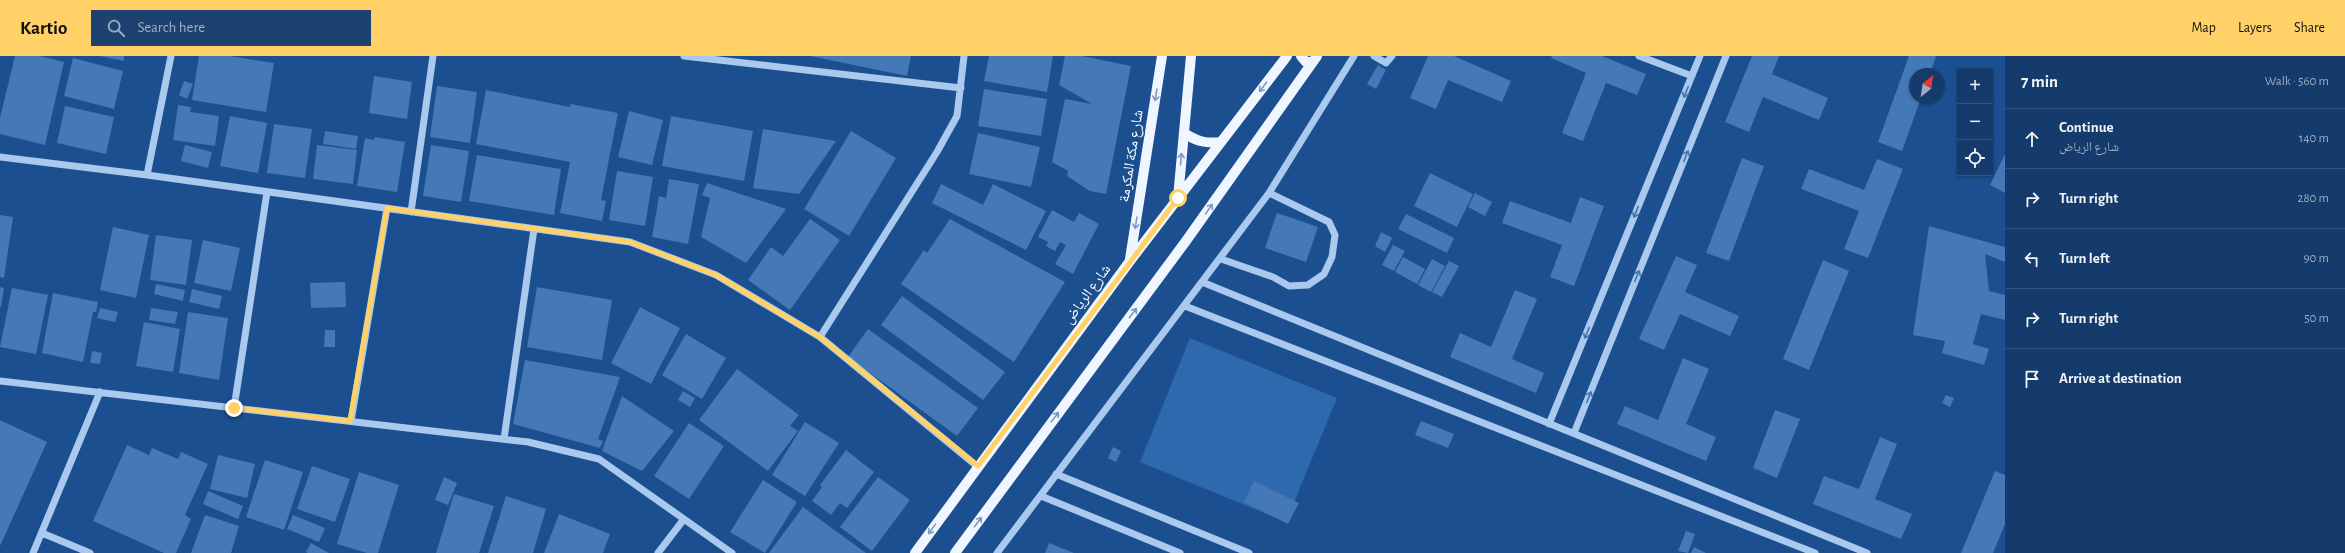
<!DOCTYPE html>
<html lang="en">
<head>
<meta charset="utf-8">
<style>
	body { margin:0; font-family:"Alegreya Sans","Noto Naskh Arabic",sans-serif; background:#1d4271; color:#f1f3f6 }
	.controls { position:absolute; right:12px; top:12px; display:grid; overflow:hidden; border-radius:0px; box-shadow:0 1px 3px #0004 }
	.controls button { width:36px; height:36px; display:grid; place-items:center; padding:0; border:0; border-bottom:1px solid #33557e; background:#143b6b; color:#f1f3f6; font:20px sans-serif }
	.compass { position:absolute; left:1909px; top:12px; width:36px; height:36px; border-radius:50%; background:#143b6b; box-shadow:0 1px 3px #0004; rotate:29deg }
	.stop { position:absolute; width:12px; height:12px; margin:-9px; border:3px solid #ffd166; border-radius:50%; background:#fff }
	.stop.end { background:#ffd166; border-color:#fff; box-shadow:0 1px 4px #0008 }
	.list { margin:0; padding:0; list-style:none }
	h2 { display:flex; justify-content:space-between; align-items:center; height:52px; margin:0; padding:0 16px; font-size:17px }
	h2 small { font-size:13px; font-weight:400; color:#9dadc1 }
	.list li { display:grid; grid-template-columns:26px 1fr auto; gap:12px; align-items:center; box-sizing:border-box; height:60px; padding:0 16px; border-top:1px solid #33557e }
	.list b { display:block; font-size:15px; white-space:nowrap }
	.list p { margin:0; font-size:13px; white-space:nowrap; color:#9dadc1 }
	.list em { font-size:13px; font-style:normal; color:#9dadc1 }
	.icon { flex:none; width:22px; height:22px; fill:none; stroke:currentColor; stroke-width:2; stroke-linecap:round; stroke-linejoin:round }
	.map { position:relative; flex:none; width:2005px; height:497px; overflow:hidden }
	header { display:flex; align-items:center; gap:24px; box-sizing:border-box; height:56px; padding:0 20px; background:#ffd166; color:#111 }
	header strong { font-size:19px }
	nav { display:flex; gap:22px; margin-inline-start:auto; font-size:14px }
	.search { width:280px; height:36px; background:#1d4271; display:flex; align-items:center; gap:10px; box-sizing:border-box; padding:0 14px; border-radius:0px; color:#9dadc1; font-size:15px }
	main { display:flex }
	aside { flex:1; background:#143b6b }
	.map>svg:first-child { display:block }
	.green { fill:#2e69ad }
	.building { fill:#4478b7 }
	.lines { fill:none; stroke-linecap:round; stroke-linejoin:round }
	.minor { stroke:#a9c9ee; stroke-width:7 }
	.major { stroke:#f0f6ff; stroke-width:10 }
	.oneway { stroke:#7b9ac1 }
	.oneway2 { stroke:#4674ac }
	.route { stroke:#ffd166; stroke-width:5 }
	.labels { text-anchor:middle; dominant-baseline:central; stroke-width:3; stroke-linejoin:round; paint-order:stroke }
	.street-label { font-size:15px; fill:#fff; stroke:#1b4f8f }
</style>
</head>
<body>
<header>
<strong>Kartio</strong>
<div class="search"><svg class="icon" aria-label="search" viewBox="0 0 24 24"><circle cx="10" cy="10" r="6"/><path d="M15 15l6 6"/></svg>Search here</div>
<nav><a>Map</a><a>Layers</a><a>Share</a></nav>
</header>
<main>
<div class="map">
<svg width="2005" height="497" viewBox="0 0 2005 497">
	<rect width="100%" height="100%" fill="#1b4f8f"/>
	<path class="green" d="M1190 282 1337 342 1286 466 1140 406Z"/>
	<path class="building" d="M15 0H40L64 6 45 89 0 78V62Z
		M100 0H124V5Z
		M199 0H229L274 7 266 56 192 44Z
		M810 0H911L907 20Z
		M989 0H1053L1047 36 984 25Z
		M1065 0H1082L1131 10 1106 138 1090 135 1067 120 1068 115 1052 106 1065 43 1092 48 1059 29Z
		M1428 0H1454L1511 25 1502 46 1448 24 1436 53 1410 42Z
		M1552 0H1602L1646 18 1637 39 1606 27 1583 85 1562 77 1586 17 1551 2Z
		M1752 0H1779L1772 18 1828 42 1819 64 1763 41 1749 76 1725 66Z
		M1909 0H1936L1930 18H1915V42H1921L1902 95 1878 86Z
		M73 2 123 15 114 53 64 40Z
		M1378 9 1386 14 1376 33 1367 28Z
		M374 20 412 26 407 63 369 57Z
		M184 25 193 28 187 43 179 39Z
		M437 30 477 36 470 87 430 81Z
		M984 33 1047 43 1041 80 978 70Z
		M486 34 570 51 571 48 618 57 601 144 606 145 602 165 560 157 570 106 476 88Z
		M178 49 191 51 190 56 219 60 215 90 173 84Z
		M65 50 114 61 106 98 57 87Z
		M629 55 663 64 652 109 618 101Z
		M230 60 267 67 258 117 220 110Z
		M671 60 753 75 744 125 662 110Z
		M274 68 312 73 305 122 267 117Z
		M763 73 836 85 799 138 753 132Z
		M325 75 358 80 356 93 323 88Z
		M851 75 896 102 849 180 804 153Z
		M978 77 1040 91 1031 131 969 118Z
		M375 81 405 86 397 136 357 130 365 82 374 84Z
		M185 89 212 96 208 112 181 105Z
		M317 89 357 94 353 128 313 123Z
		M431 89 469 95 461 146 423 140Z
		M2005 98V137L1990 129Z
		M477 99 561 113 554 159 469 145Z
		M1742 102 1764 110 1729 205 1706 197Z
		M1877 103 1903 113 1868 202 1844 193 1859 155 1801 133 1809 113 1864 134Z
		M617 115 653 121 645 170 609 164Z
		M1430 117 1473 138 1457 171 1414 150Z
		M669 123 699 128 688 188 652 181 659 140 666 142Z
		M707 127 786 153 746 207 701 181 710 142 702 139Z
		M941 128 983 149 993 128 1046 155 1026 194 932 147Z
		M1475 137 1492 146 1485 160 1468 151Z
		M1580 141 1604 150 1574 230 1550 221 1562 189 1502 167 1510 145 1571 167Z
		M1052 154 1074 166 1079 157 1099 168 1073 218 1055 208 1066 189 1060 186 1055 195 1046 190 1048 186 1038 181Z
		M1277 157 1318 171 1306 206 1265 192Z
		M1406 158 1454 182 1447 197 1398 173Z
		M0 159 13 161 4 222 0 221Z
		M810 163 840 184 790 254 748 224 771 191 783 200Z
		M950 163 1065 226 1014 306 901 228 924 194 927 197Z
		M1929 170 2005 191V206L1985 198 1989 235 2005 239V264L1981 258 1973 288 1989 293 1984 309 1942 297 1945 285 1913 279Z
		M113 171 149 179 136 242 100 234Z
		M1381 176 1392 182 1385 196 1375 190Z
		M156 179 192 184 186 229 150 224Z
		M203 184 240 192 231 235 194 227Z
		M1393 189 1405 195 1394 215 1382 209Z
		M1676 200 1697 209 1685 236 1739 260 1730 280 1680 258 1664 294 1639 283Z
		M1403 201 1425 213 1417 228 1395 216Z
		M1432 203 1445 210 1431 236 1418 229Z
		M1823 204 1849 215 1809 314 1783 303Z
		M1449 205 1459 210 1442 241 1432 236Z
		M345 226 346 251 311 252 310 227Z
		M156 228 185 234 183 245 154 238Z
		M0 231 4 232 1 251H0Z
		M537 231 612 244 602 304 527 291Z
		M12 232 48 239 36 298 0 291Z
		M192 233 222 240 219 253 189 246Z
		M1515 234 1537 243 1512 303 1544 317 1536 337 1450 301 1460 277 1491 291Z
		M53 237 98 246 96 256H93L83 306 42 297Z
		M902 240 1005 316 983 344 881 269Z
		M640 251 680 272 651 328 611 307Z
		M100 252 118 256 115 266 97 262Z
		M151 252 178 256 175 268 149 264Z
		M188 256 228 262 219 324 179 317Z
		M144 266 180 273 173 316 136 310Z
		M868 273 978 352 957 380 848 301Z
		M325 274H335V291H324Z
		M686 278 726 302 702 343 662 319Z
		M92 295 102 297 100 308 90 307Z
		M1683 302 1709 313 1686 368 1716 381 1706 405 1617 368 1625 350 1658 364Z
		M525 304 620 321 598 383 603 385 600 392 513 368Z
		M737 313 799 359 790 370 798 375 768 415 699 364Z
		M683 335 695 342 690 351 678 344Z
		M1946 339 1954 342 1950 351 1942 347Z
		M622 340 674 375 642 415 602 395Z
		M1775 354 1800 363 1777 422 1753 412Z
		M0 364 47 386 0 490Z
		M1421 365 1454 378 1448 392 1415 379Z
		M805 366 839 387 805 440 772 419Z
		M689 367 724 390 689 443 654 420Z
		M1880 381 1897 388 1875 443 1912 458 1901 483 1813 448 1824 420 1859 433Z
		M127 389 149 399 152 392 178 403 181 396 208 408 185 459 191 463 176 497H164L93 465Z
		M1113 391 1121 395 1116 406 1108 402Z
		M846 394 874 416 847 452 840 447 831 459 812 445 822 431 820 429Z
		M218 399 255 408 247 442 210 433Z
		M265 404 303 416 284 474 246 461Z
		M312 410 350 423 335 466 297 453Z
		M1995 415 2005 419V468L1993 497H1961Z
		M359 416 399 429 378 497H367L337 488Z
		M444 421 457 427 448 449 435 444Z
		M878 421 910 444 872 495 840 471Z
		M763 424 797 446 765 497 730 476Z
		M1254 425 1299 447 1288 468 1244 446Z
		M208 435 243 450 238 463 203 448Z
		M454 438 494 450 479 497H436Z
		M506 440 546 453 533 497H488Z
		M803 451 866 497H769Z
		M559 458 610 478 603 497H544Z
		M205 459 239 470 231 497H191Z
		M293 459 325 472 319 486 287 473Z
		M1686 475 1695 478 1688 497 1678 495Z
		M311 487 329 497H308L306 496Z
		M1049 487 1074 497H1045Z
		M1694 491 1706 497H1691Z"/>
	<g class="lines">
		<path class="minor" d="M684 0 961 32
			M1374 0 1386 7 1392 0
			M1639 0 1692 20
			M0 101 147 119 630 186 716 219 820 281 978 411
			M147 119 171 0
			M411 156 433 0
			M1221 203 1273 221 1289 230 1308 229 1324 218 1332 201 1335 179 1329 166 1269 137
			M1202 226 1867 497
			M1185 250 1815 497
			M820 281 937 96 957 60 964 0
			M0 325 528 386 599 403 732 497
			M234 352 267 136
			M351 365 387 152
			M1549 368 1700 0
			M1574 377 1726 0
			M504 383 534 173
			M1056 418 1249 497
			M1041 440 1180 497
			M42 477 90 497
			M33 497 100 336
			M658 497 684 463
			M997 497 1269 137 1354 0"/>
		<path class="major" d="M1301 0 1306 6H1312
			M1184 77C1196 85 1206 88 1221 86
			M1178 142 1191 0
			M1130 203 1162 0
			M915 497 1130 205 1287 0
			M955 497 1186 185 1317 0"/>
	</g>
	<defs><path id="oneway-shaft" d="M-6 0H5M1.5-3L5.5 0L1.5 3" fill="none" stroke-width="1.6" stroke-linecap="round" stroke-linejoin="round"/></defs>
	<g class="oneway">
		<use href="#oneway-shaft" transform="translate(1263 31) rotate(128)"/>
		<use href="#oneway-shaft" transform="translate(1156 39) rotate(99)"/>
		<use href="#oneway-shaft" transform="translate(1181 103) rotate(-85)"/>
		<use href="#oneway-shaft" transform="translate(1209 153) rotate(-55)"/>
		<use href="#oneway-shaft" transform="translate(1136 167) rotate(99)"/>
		<use href="#oneway-shaft" transform="translate(1133 257) rotate(-53)"/>
		<use href="#oneway-shaft" transform="translate(1055 361) rotate(-53)"/>
		<use href="#oneway-shaft" transform="translate(978 466) rotate(-53)"/>
		<use href="#oneway-shaft" transform="translate(932 473) rotate(126)"/>
	</g>
	<g class="oneway2">
		<use href="#oneway-shaft" transform="translate(1686 36) rotate(112)"/>
		<use href="#oneway-shaft" transform="translate(1686 100) rotate(-68)"/>
		<use href="#oneway-shaft" transform="translate(1636 156) rotate(112)"/>
		<use href="#oneway-shaft" transform="translate(1637 220) rotate(-68)"/>
		<use href="#oneway-shaft" transform="translate(1587 277) rotate(112)"/>
		<use href="#oneway-shaft" transform="translate(1589 341) rotate(-68)"/>
	</g>
	<g class="lines">
		<path class="route" d="M234 352 350 365 387 152 630 186 716 219 820 281 978 410 1178 142"/>
	</g>
	<g class="labels">
		<g class="street-label">
			<text transform="translate(1131 100) rotate(-81)">شارع مكة المكرمة</text>
			<text transform="translate(1087 238) rotate(-54)">شارع الرياض</text>
		</g>
	</g>
</svg>
<div class="controls">
<button>+</button>
<button>−</button>
<button><svg class="icon" aria-label="locate" viewBox="0 0 24 24"><circle cx="12" cy="12" r="6"/><path d="M12 2v4M12 18v4M2 12h4M18 12h4"/></svg></button>
</div>
<svg class="compass" viewBox="-18 -18 36 36"><path d="M0-13l5 13h-10z" fill="#e53935"/><path d="M0 13l5-13h-10z" fill="#9dadc1"/></svg>
<div class="stop" style="left:1178px;top:142px"></div>
<div class="stop end" style="left:234px;top:352px"></div>
</div>
<aside>
<h2>7 min<small>Walk · 560 m</small></h2>
<ul class="list">
<li><svg class="icon" aria-label="ahead" viewBox="0 0 24 24"><path d="M12 20V5M6 11l6-6 6 6"/></svg><div><b>Continue</b><p>شارع الرياض</p></div><em>140 m</em></li>
<li><svg class="icon" aria-label="right" viewBox="0 0 24 24"><path d="M7 20v-9h11M14 6l5 5-5 5"/></svg><div><b>Turn right</b></div><em>280 m</em></li>
<li><svg class="icon" aria-label="left" viewBox="0 0 24 24"><path d="M17 20v-9H6M10 6l-5 5 5 5"/></svg><div><b>Turn left</b></div><em>90 m</em></li>
<li><svg class="icon" aria-label="right" viewBox="0 0 24 24"><path d="M7 20v-9h11M14 6l5 5-5 5"/></svg><div><b>Turn right</b></div><em>50 m</em></li>
<li><svg class="icon" aria-label="arrive" viewBox="0 0 24 24"><path d="M6 21V4h12l-3 4 3 4H6"/></svg><div><b>Arrive at destination</b></div></li>
</ul>
</aside>
</main>
</body>
</html>
